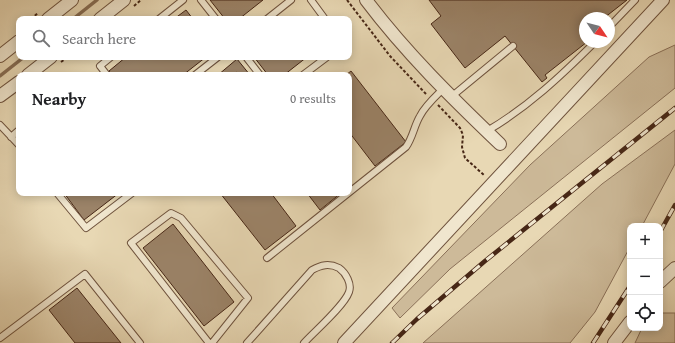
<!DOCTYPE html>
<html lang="en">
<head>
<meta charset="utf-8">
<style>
	body { margin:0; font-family:"Gentium Book Plus",serif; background:#f2f2f2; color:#202124 }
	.controls { position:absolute; right:12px; bottom:12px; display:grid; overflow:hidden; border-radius:8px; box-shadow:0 2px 10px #0003 }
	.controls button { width:36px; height:36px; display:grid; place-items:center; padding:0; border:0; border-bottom:1px solid #e0e0e0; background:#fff; color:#202124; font:20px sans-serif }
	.compass { position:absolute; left:579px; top:12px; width:36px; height:36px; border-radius:50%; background:#fff; box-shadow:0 2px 10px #0003; rotate:125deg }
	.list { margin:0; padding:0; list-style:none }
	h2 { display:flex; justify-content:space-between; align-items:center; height:52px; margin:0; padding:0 16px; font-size:17px }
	h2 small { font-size:13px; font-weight:400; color:#757577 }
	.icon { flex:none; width:22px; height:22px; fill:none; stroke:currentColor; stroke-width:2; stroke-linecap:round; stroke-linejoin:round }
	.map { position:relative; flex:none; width:675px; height:343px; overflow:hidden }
	.search { position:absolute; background:#fff; box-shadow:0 2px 10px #0003; left:16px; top:16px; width:336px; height:44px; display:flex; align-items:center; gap:10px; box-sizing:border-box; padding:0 14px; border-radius:8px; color:#757577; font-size:15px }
	.panel { position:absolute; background:#fff; box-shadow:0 2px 10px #0003; left:16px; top:72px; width:336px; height:124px; border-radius:8px }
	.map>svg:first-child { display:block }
	.green { fill:#cdba99; stroke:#8a7058 }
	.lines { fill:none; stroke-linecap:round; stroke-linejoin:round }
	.stream { stroke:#876d54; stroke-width:3.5 }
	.building { fill:#9b8368; stroke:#472716 }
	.service-casing { stroke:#6f533e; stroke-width:8 }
	.minor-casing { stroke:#6f533e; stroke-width:14 }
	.path { stroke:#472716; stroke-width:2; stroke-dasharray:3 2; stroke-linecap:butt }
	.service { stroke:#f0e6ce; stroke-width:6 }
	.minor { stroke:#f0e6ce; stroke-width:12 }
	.rail-casing { stroke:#472716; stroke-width:4.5 }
	.rail { stroke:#f0e6ce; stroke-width:3; stroke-dasharray:9; stroke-linecap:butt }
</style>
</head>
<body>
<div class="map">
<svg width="675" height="343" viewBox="0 0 675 343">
	<rect width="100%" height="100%" fill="#e8d8b4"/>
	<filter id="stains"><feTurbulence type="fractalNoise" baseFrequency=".005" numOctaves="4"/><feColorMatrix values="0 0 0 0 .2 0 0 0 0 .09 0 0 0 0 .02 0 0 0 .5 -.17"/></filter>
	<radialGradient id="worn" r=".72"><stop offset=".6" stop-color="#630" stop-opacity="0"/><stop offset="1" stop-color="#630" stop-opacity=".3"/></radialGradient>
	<path class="green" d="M675 45V88L450 269 400 318 392 308 530 165 649 57Z
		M675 130V164L642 226H630V247L595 312 570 343H423L602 184Z
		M660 313H675V343H635L642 328H660Z"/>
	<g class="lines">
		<path class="stream" d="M73 19 97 0
			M0 76 24 57"/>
	</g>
	<path class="building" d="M210 0H263L239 19H225Z
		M429 0H627L604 18H585V33L583 35 585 42H587L545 75 547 78 542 82 505 36 465 68 431 24 441 16Z
		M186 10 193 19H174Z
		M126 57H206L183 75H112L109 71Z
		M254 57H307L284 75H268Z
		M237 59 250 75H239L237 72 233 75H218Z
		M351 71 406 142 375 166 349 132V75H346Z
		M64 193H119L84 220Z
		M220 193H271L296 226 265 250Z
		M307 193H341L320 210Z
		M173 224 234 302 204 326 143 248Z
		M77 288 121 343H75L49 310Z"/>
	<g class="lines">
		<defs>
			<path id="service" d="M201 0 216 19
				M311 0 325 19
				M159 19 183 0
				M267 19 291 0
				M609 27 635 0
				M246 57 260 75
				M107 75 100 66 111 57
				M195 75 218 57
				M303 75 327 57
				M451 97 513 46
				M0 125 19 145
				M487 131C528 107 561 76 595 42
				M11 137 19 130
				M57 193 86 228 132 193
				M267 258 406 147C413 137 414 126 420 116 425 106 435 97 443 89
				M0 338 85 274 140 343
				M209 343 131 243 171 213 181 218 248 298 212 343
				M247 343 312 270C321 265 329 263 339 268 346 273 352 284 349 292 344 306 315 331 304 343"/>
			<path id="minor" d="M366 0C406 53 452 98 500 144
				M48 19 72 0
				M100 19 124 0
				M0 56 19 41
				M28 75 51 57
				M0 96 19 82
				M660 282 675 268
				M344 343 663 0
				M614 343 630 322"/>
		</defs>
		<use href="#service" class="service-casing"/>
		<use href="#minor" class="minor-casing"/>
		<path class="path" d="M347 0 390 56 426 94
			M134 6 141 0
			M31 19 38 13
			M61 62 68 57
			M438 105 460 128 463 135 462 147 465 158 485 176"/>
		<use href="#service" class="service"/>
		<use href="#minor" class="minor"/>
		<defs>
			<path id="rail" d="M660 232 675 205
				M392 343 417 319 485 261 675 108
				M593 343 630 286"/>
		</defs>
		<use href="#rail" class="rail-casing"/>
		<use href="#rail" class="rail"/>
	</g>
	<rect width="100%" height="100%" filter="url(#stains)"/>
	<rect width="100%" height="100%" fill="url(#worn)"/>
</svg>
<div class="controls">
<button>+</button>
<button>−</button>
<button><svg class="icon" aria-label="locate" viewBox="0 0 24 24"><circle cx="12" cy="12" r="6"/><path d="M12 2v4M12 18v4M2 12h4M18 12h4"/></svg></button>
</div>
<svg class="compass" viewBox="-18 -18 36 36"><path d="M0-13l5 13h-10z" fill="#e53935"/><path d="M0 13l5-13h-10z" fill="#757577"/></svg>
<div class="search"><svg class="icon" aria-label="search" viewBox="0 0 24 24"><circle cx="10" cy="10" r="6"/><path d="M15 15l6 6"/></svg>Search here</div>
<section class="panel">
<h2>Nearby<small>0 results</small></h2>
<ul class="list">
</ul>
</section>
</div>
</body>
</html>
